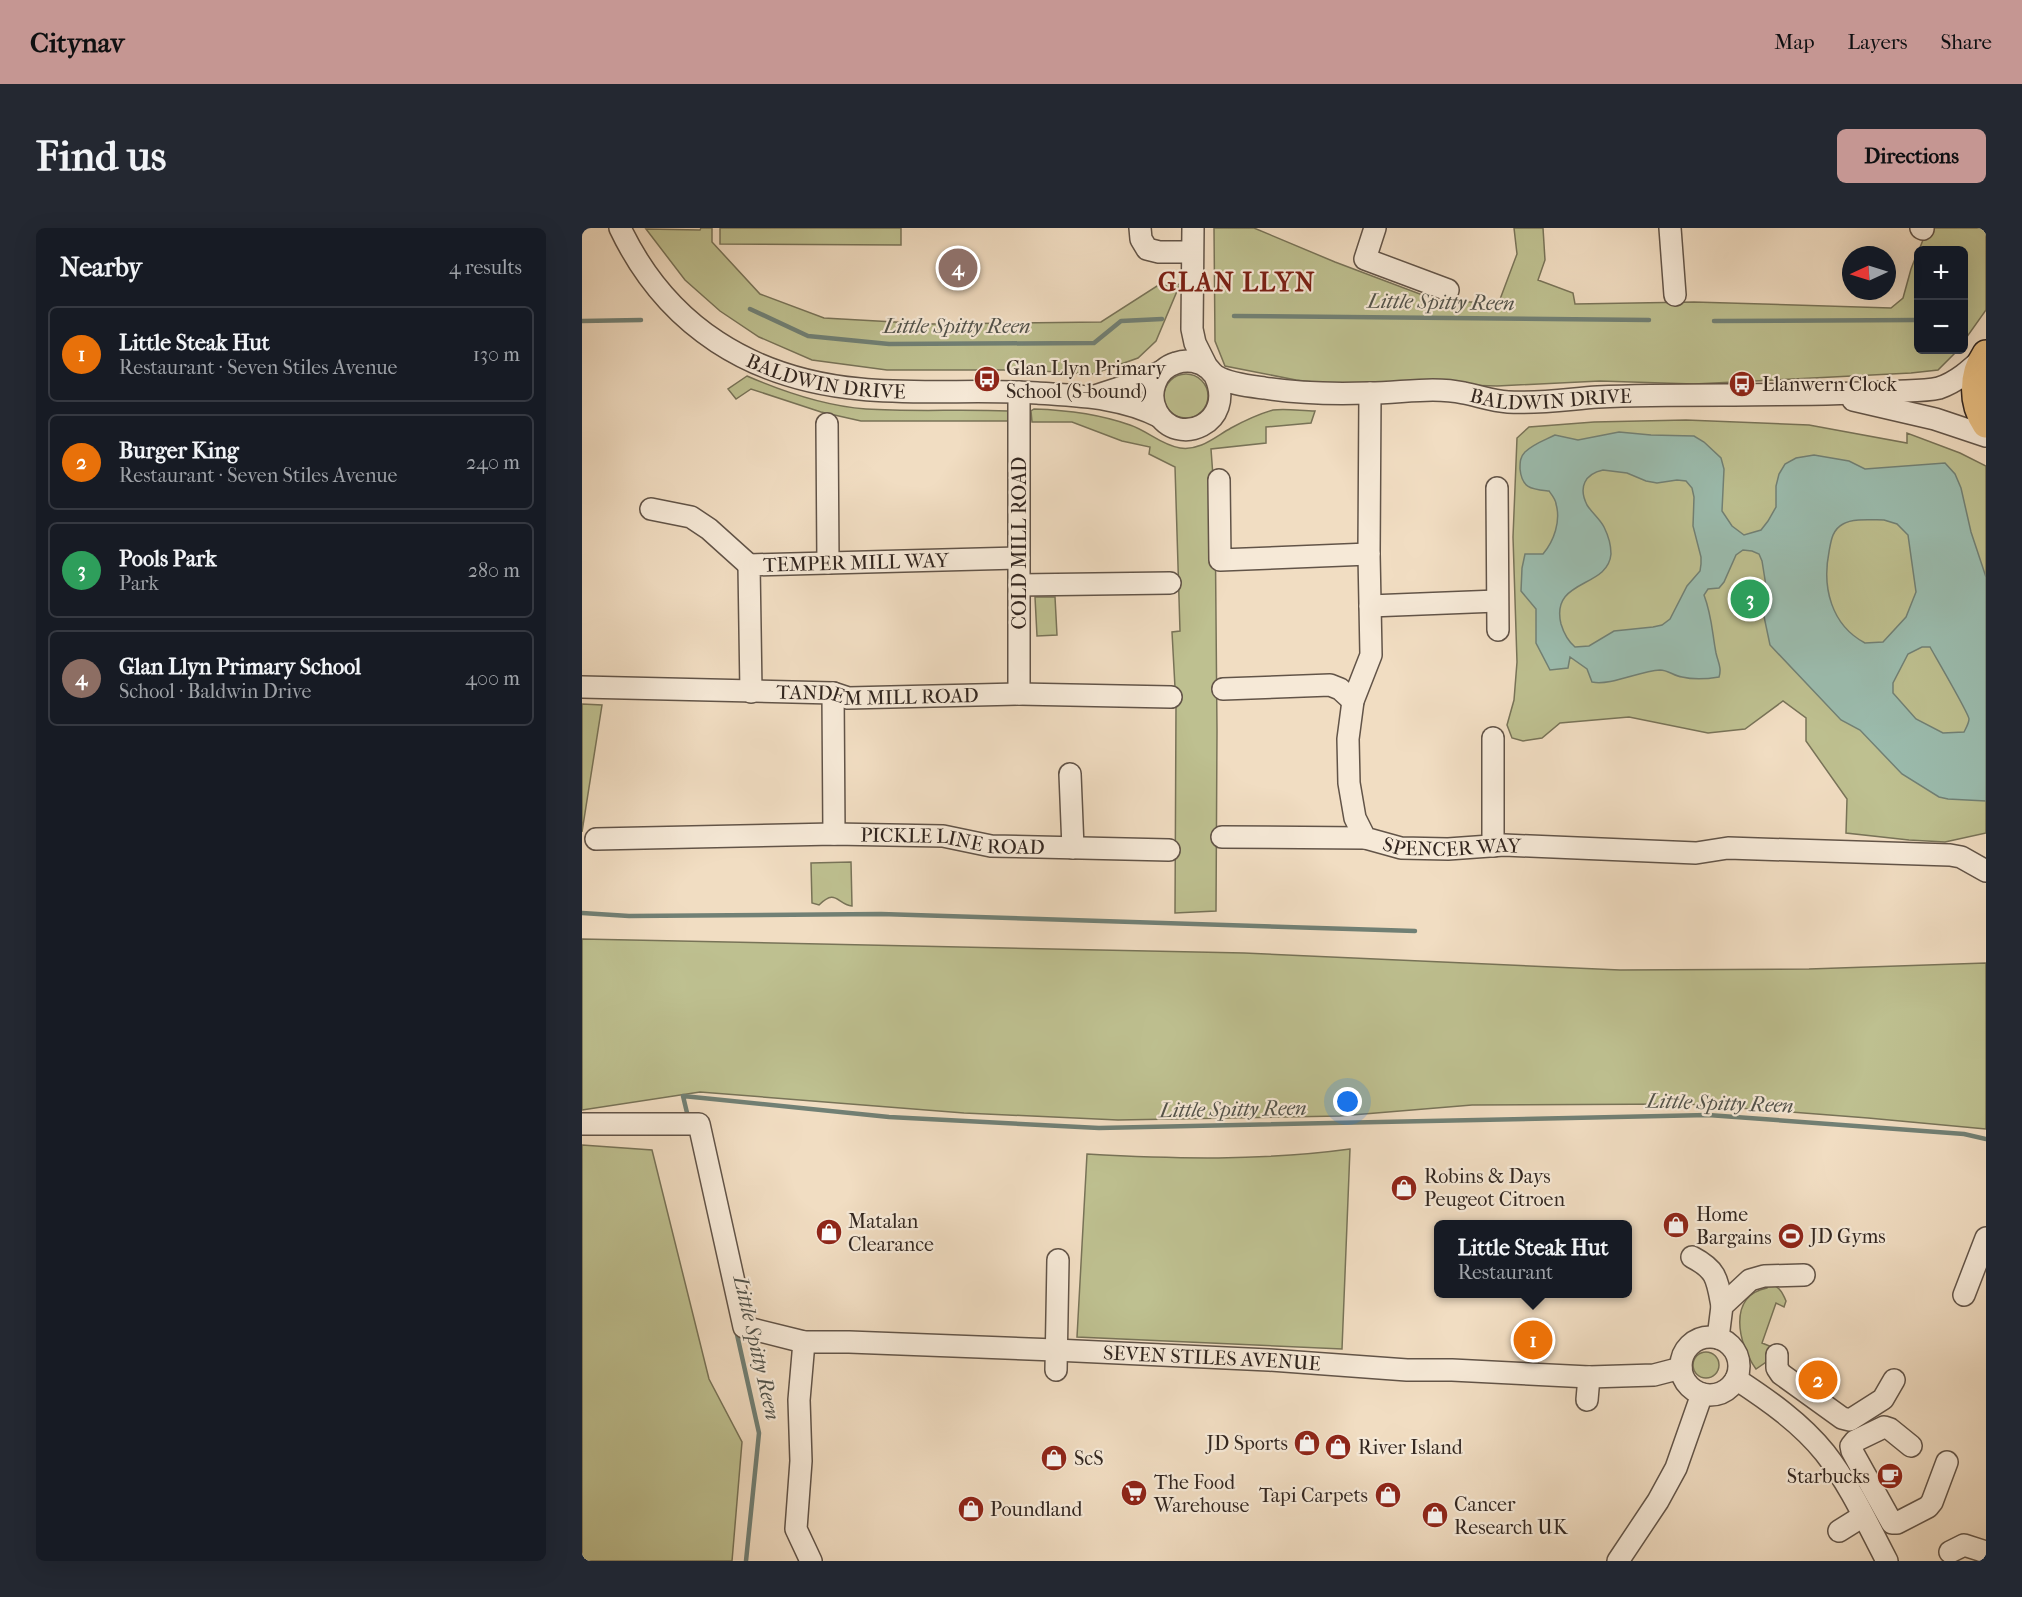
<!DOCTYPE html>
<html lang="en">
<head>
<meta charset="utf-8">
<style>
	body { margin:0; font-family:"IM FELL French Canon",serif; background:#242831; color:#f1f3f6 }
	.controls { position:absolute; right:18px; top:18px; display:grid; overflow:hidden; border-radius:9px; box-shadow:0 6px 24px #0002 }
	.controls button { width:54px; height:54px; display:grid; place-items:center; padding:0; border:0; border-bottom:2px solid #363941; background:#171b24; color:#f1f3f6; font:30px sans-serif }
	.compass { position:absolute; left:1260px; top:18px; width:54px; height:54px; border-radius:50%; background:#171b24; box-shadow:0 6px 24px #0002; rotate:266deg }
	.you { position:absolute; left:766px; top:874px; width:21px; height:21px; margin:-15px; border:4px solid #fff; border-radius:50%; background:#1a73e8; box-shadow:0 0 0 9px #1a73e833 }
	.badge { display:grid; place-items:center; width:39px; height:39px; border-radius:50%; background:#c59692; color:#fff; font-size:20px; font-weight:700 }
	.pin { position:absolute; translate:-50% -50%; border:3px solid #fff; box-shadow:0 2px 6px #0006 }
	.popup { position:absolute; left:852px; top:992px; width:198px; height:78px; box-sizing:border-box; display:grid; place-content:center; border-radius:9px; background:#171b24; filter:drop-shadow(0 2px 4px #0005); font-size:20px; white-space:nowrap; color:#9ea1a6 }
	.popup b { font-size:22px; color:#f1f3f6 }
	.popup::after { content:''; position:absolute; left:50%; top:100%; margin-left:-12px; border:12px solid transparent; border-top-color:#171b24 }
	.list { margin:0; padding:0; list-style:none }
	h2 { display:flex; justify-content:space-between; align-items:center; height:78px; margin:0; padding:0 24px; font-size:26px }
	h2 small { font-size:20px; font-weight:400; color:#9ea1a6 }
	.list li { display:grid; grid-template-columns:39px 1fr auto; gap:18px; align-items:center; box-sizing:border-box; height:96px; margin:0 12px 12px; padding:0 12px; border:2px solid #363941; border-radius:9px }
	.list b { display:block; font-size:22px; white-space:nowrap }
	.list p { margin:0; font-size:20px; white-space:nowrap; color:#9ea1a6 }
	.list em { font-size:20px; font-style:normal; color:#9ea1a6 }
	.map { position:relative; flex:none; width:1404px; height:1333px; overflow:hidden; border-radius:9px }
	header { display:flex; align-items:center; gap:36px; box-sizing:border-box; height:84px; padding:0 30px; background:#c59692; color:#111 }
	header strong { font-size:28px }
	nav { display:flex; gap:33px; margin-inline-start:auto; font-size:21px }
	.intro { display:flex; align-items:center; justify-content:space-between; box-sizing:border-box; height:144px; padding:0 36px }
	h1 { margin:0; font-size:42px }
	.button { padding:15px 27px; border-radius:9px; background:#c59692; color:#111; font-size:21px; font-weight:700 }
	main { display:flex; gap:36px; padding:0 36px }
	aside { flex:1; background:#171b24; border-radius:9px; box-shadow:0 6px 24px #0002 }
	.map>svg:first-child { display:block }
	.green { fill:#bec090; stroke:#787358; stroke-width:1.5 }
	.water { fill:#9bbcae; stroke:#718075; stroke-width:1.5; fill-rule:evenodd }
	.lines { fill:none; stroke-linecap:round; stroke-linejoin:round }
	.stream { stroke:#718075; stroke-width:4.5 }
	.minor-casing { stroke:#625448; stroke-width:24 }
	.major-casing { stroke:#322620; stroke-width:30 }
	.minor { stroke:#f6e9d7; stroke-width:21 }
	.major { stroke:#e8be81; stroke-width:27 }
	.labels { text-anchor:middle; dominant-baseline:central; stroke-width:4.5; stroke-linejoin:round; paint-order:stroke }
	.poi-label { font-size:20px; fill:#322620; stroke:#f6e9d7; text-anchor:start }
	.street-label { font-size:20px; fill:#322620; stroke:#f6e9d7 }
	.water-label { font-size:21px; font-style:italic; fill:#52534b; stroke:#f6e9d7 }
	.district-label { font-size:26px; font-weight:bold; letter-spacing:1.5px; fill:#7a1f14; stroke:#f6e9d7 }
</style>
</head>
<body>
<header>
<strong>Citynav</strong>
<nav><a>Map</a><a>Layers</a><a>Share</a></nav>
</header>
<div class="intro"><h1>Find us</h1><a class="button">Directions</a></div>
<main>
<aside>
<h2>Nearby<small>4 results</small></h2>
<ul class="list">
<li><span class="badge" style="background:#e8710a">1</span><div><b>Little Steak Hut</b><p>Restaurant · Seven Stiles Avenue</p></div><em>130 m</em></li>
<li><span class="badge" style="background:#e8710a">2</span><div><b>Burger King</b><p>Restaurant · Seven Stiles Avenue</p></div><em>240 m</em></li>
<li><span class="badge" style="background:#2e9e5b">3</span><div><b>Pools Park</b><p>Park</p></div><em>280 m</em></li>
<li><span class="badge" style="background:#8d6e63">4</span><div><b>Glan Llyn Primary School</b><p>School · Baldwin Drive</p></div><em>400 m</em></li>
</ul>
</aside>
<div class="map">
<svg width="1404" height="1333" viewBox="0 0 1404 1333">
	<rect width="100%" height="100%" fill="#f1ddc2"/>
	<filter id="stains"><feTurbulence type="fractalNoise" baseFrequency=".00333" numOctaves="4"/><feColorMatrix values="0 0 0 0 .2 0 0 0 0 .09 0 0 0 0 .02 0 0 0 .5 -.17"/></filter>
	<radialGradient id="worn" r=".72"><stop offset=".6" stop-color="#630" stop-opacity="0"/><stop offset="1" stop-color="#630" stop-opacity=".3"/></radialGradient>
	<path class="green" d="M119 0H130V14L178 66 242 90 348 96 519 94 575 58 598 56 574 113 556 130 511 146 441 142H305L230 132 177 109 138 83 103 52 64 1 118 2Z
		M138 0H319V17L138 16Z
		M632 0H672L753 34 859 74H917L935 26 932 0H961L963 32 956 52 991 65 993 76 1112 74 1309 80 1321 70 1329 41 1336 23V122H1376L1356 142 1329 145 1112 156 1018 153 915 158 847 156 766 158 714 152 643 138 633 113Z
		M1353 0H1404V82L1382 113V22H1337L1341 12Z
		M582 168a22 22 0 1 1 44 0a22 22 0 1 1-44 0Z
		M165 148C202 164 243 178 284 181 331 184 379 181 426 183V193H279L239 184 169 161 154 171 146 161Z
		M452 181C485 182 517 186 548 197 566 203 579 217 598 220 618 223 633 209 649 200 662 193 677 186 691 182 704 180 720 183 733 183L729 195 684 199V215L629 221 633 276 635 502 634 683 593 685 594 478 590 404 598 403 593 239 567 226 568 219 540 213 490 194H450L449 183Z
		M1104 192 1227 197 1325 215V205L1378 225 1404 238V605L1363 614 1327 612 1264 605 1265 571 1224 513V490L1201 473 1163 501 1126 505 1047 489 978 495 960 510 941 513 930 510 925 497 932 472 935 434 931 309 935 210 947 199 1012 194Z
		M453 369H473L475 407 455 408Z
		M0 476 20 477 0 604Z
		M269 634 270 678C255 676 254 660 237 677L230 675 229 635Z
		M0 711 662 725 1038 742 1227 741 1404 735V901L1286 890 1106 876 890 877 758 888 536 892 382 885 118 864 0 882Z
		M0 917 70 922 127 1151 160 1214 150 1333H0Z
		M768 921 760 1121 495 1109 505 926C593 931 680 933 768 921Z
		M1185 1055C1196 1057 1200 1063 1204 1073L1202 1079 1194 1075 1180 1115 1190 1119 1187 1132 1174 1141C1156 1116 1145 1068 1185 1060Z
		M1111 1137a13 13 0 1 1 26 0a13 13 0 1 1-26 0Z"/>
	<path class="water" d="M1037 204 1069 207 1112 208 1122 214 1139 230 1142 241 1140 283 1150 298 1162 307 1179 302 1186 293 1194 279V258L1197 246 1203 236 1214 230 1232 227 1267 233 1283 241 1363 235 1373 246 1379 260 1389 304 1404 349V573L1366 571 1357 569 1320 546 1278 502 1259 492 1188 417 1180 379 1184 358 1180 333 1177 326 1170 323 1161 322 1154 327 1142 354 1137 360 1126 361 1122 367C1130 388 1130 404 1134 425 1136 434 1140 440 1137 449 1125 451 1112 452 1100 449 1092 448 1086 442 1078 442 1057 443 1029 458 1010 454L1005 441 988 429 986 440 968 442 954 415V381L939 363 940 340 943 326H961C972 313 979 293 974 276 974 272 970 267 967 263 950 261 940 261 938 241 938 234 938 229 943 224 951 216 963 212 973 207L996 212ZM1021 242 1045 245 1064 253 1075 255 1095 252 1104 253 1110 260 1112 269 1111 298 1119 329V336L1118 343 1105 358 1088 391 1080 397 1071 399 1032 403 1007 418 993 419C986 413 982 406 979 396 968 350 1026 361 1029 326 1029 317 1026 307 1022 299 1018 291 1010 285 1005 277 996 259 1003 246 1021 242ZM1302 292 1315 296 1326 307 1334 364 1324 389 1301 414 1283 415C1249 397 1240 359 1247 324 1249 313 1250 302 1261 296 1271 290 1290 292 1302 292ZM1340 419H1348C1353 428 1387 486 1387 491 1387 495 1384 500 1382 504L1361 505 1334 491 1311 465V455L1326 426Z"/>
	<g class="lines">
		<path class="stream" d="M168 81 226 108 307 116 512 115 539 93 580 91
			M652 88 1067 92
			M0 93 59 92
			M1132 93 1336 92
			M0 685 47 688 299 686 833 703
			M106 889 101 868 307 889 517 900 1126 887 1382 906 1404 911
			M154 1102 177 1205 164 1333"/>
		<defs>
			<g id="minor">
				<path id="s1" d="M38 0C85 99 170 151 278 161 336 167 396 161 455 165 497 168 540 169 578 189"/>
				<path d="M558 0 559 11 565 21 577 24H610"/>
				<path d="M611 0 610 101 613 115 625 139"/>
				<path d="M793 0 783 31 866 62"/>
				<path d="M1088 0 1093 67"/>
				<path d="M1339 0 1341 1"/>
				<path id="s2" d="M633 148C655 195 595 221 575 184 565 165 574 141 594 135 605 131 618 133 627 141 628 142 632 147 634 148 647 156 667 158 682 160 713 165 756 166 787 165 819 165 851 158 882 165 897 168 911 173 926 174 956 176 987 171 1016 169 1058 167 1100 167 1142 167 1195 166 1249 167 1302 164 1319 162 1340 164 1357 160 1375 154 1388 142 1402 129"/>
				<path id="s3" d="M788 165 787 326 789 427 771 473 766 511 767 555 773 590 783 610 819 620 866 621 922 617 1114 625 1146 620 1368 627 1379 629 1404 643"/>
				<path d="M513 168 559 153 580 143"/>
				<path d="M1271 172 1353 191 1404 208"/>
				<path d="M245 196 246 335"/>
				<path d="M637 252 638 332 787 326"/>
				<path d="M915 260 916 402"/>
				<path d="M69 281 109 289 127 301 167 337"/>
				<path d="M437 357 588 355"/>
				<path d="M788 378 915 373"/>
				<path id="s4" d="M0 459 251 465 266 470 437 466 589 469"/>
				<path d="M641 461 748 457 758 461 771 473"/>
				<path id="s5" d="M169 464 167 337 437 330"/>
				<path d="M251 465 252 606"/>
				<path d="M437 466V164"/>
				<path d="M911 510V618"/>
				<path d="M488 546 491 620"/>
				<path d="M640 609 783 610"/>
				<path id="s6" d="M14 611 252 606 361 608 409 618 587 622"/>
				<path id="s7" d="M0 896H117L162 1099 222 1114H267L473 1122 687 1132 825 1142H870L1007 1149 1072 1147 1099 1140"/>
				<path d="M1110 1029C1135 1042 1135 1051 1140 1078"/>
				<path d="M1382 1067 1404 1010"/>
				<circle cx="1128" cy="1138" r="29"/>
				<path d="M1136 1110 1140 1078 1168 1052 1182 1048 1222 1047"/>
				<path d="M222 1114 217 1172 219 1233 214 1301 229 1333"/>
				<path d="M1195 1127V1140L1199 1146 1260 1190 1268 1192 1301 1171 1312 1152"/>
				<path d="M474 1142 476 1032"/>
				<path d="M1154 1151C1186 1172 1219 1195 1243 1225 1268 1257 1286 1297 1305 1333"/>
				<path d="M1005 1172 1007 1149"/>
				<path d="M1329 1218 1308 1201 1302 1199 1273 1213 1269 1218 1270 1223 1310 1295H1315L1346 1279 1350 1274 1365 1234"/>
				<path d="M1257 1303 1281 1288"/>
				<path d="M1368 1324 1382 1317 1404 1324"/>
				<path d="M1036 1333 1076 1273 1094 1240 1120 1166"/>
			</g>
			<path id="major" d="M1404 126C1390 147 1390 175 1404 196"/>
		</defs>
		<use href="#minor" class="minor-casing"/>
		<use href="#major" class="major-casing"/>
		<use href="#minor" class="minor"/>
		<use href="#major" class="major"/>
	</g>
	<defs>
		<symbol id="bus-disc" viewBox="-11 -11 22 22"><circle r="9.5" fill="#8f2418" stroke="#f6e9d7"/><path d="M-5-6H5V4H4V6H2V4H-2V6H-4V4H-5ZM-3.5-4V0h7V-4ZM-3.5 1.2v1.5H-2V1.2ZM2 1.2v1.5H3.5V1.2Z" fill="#fff"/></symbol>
		<symbol id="shop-disc" viewBox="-11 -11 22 22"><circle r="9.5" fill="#8f2418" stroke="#f6e9d7"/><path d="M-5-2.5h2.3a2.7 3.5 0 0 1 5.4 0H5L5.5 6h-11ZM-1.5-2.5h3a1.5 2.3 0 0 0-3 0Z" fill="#fff"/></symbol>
		<symbol id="stadium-disc" viewBox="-11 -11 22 22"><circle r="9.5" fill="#8f2418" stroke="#f6e9d7"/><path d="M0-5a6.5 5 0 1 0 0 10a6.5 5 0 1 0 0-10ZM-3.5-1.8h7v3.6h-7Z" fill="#fff"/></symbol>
		<symbol id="cafe-disc" viewBox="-11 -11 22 22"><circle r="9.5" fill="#8f2418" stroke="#f6e9d7"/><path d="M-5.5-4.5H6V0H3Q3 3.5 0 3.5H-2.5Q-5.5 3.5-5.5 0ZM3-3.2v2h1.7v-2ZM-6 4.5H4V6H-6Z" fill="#fff"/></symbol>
		<symbol id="supermarket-disc" viewBox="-11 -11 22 22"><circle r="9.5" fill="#8f2418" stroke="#f6e9d7"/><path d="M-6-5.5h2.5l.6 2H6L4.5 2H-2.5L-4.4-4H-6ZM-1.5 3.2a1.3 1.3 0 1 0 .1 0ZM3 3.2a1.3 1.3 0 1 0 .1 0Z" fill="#fff"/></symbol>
	</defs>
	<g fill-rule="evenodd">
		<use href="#bus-disc" x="390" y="136" width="30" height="30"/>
		<use href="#bus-disc" x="1145" y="141" width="30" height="30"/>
		<use href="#shop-disc" x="807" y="945" width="30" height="30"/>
		<use href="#shop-disc" x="1079" y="982" width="30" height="30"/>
		<use href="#shop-disc" x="232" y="989" width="30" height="30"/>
		<use href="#stadium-disc" x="1194" y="993" width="30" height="30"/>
		<use href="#shop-disc" x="710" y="1200" width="30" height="30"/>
		<use href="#shop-disc" x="741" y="1204" width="30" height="30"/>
		<use href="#shop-disc" x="457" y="1215" width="30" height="30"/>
		<use href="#cafe-disc" x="1293" y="1233" width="30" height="30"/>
		<use href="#supermarket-disc" x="537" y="1250" width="30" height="30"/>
		<use href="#shop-disc" x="791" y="1252" width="30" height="30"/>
		<use href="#shop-disc" x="374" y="1266" width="30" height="30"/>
		<use href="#shop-disc" x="838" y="1272" width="30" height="30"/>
	</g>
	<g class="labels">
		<g class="poi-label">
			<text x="424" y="140">Glan Llyn Primary<tspan x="424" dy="23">School (S-bound)</tspan></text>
			<text x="1180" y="156">Llanwern Clock</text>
			<text x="842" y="948">Robins &amp; Days<tspan x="842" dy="23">Peugeot Citroen</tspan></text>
			<text x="1114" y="986">Home<tspan x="1114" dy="23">Bargains</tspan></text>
			<text x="266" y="993">Matalan<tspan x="266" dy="23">Clearance</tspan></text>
			<text x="1228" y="1008">JD Gyms</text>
			<text x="706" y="1215" text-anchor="end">JD Sports</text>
			<text x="776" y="1219">River Island</text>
			<text x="492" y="1230">ScS</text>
			<text x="1288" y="1248" text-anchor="end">Starbucks</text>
			<text x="572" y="1254">The Food<tspan x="572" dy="23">Warehouse</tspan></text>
			<text x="786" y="1267" text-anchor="end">Tapi Carpets</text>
			<text x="872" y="1276">Cancer<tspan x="872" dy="23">Research UK</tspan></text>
			<text x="408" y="1281">Poundland</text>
		</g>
		<g class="street-label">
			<text stroke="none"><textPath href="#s1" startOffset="268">BALDWIN DRIVE</textPath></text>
			<text stroke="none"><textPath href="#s2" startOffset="552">BALDWIN DRIVE</textPath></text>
			<text transform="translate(437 315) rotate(-90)">COLD MILL ROAD</text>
			<text stroke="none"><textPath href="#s5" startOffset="234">TEMPER MILL WAY</textPath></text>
			<text stroke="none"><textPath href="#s4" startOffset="296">TANDEM MILL ROAD</textPath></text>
			<text stroke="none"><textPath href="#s6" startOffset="357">PICKLE LINE ROAD</textPath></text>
			<text stroke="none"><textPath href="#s3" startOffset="540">SPENCER WAY</textPath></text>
			<text stroke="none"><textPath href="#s7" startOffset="795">SEVEN STILES AVENUE</textPath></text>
		</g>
		<g class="water-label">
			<text transform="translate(859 74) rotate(1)">Little Spitty Reen</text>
			<text x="375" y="98">Little Spitty Reen</text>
			<text transform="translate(1138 875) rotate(2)">Little Spitty Reen</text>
			<text transform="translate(651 881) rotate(-1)">Little Spitty Reen</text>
			<text transform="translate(175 1120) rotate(77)">Little Spitty Reen</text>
		</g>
		<g class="district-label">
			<text x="655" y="54">GLAN LLYN</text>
		</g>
	</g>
	<rect width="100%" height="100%" filter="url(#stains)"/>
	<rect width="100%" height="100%" fill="url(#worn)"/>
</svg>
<div class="controls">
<button>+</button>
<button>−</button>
</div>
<svg class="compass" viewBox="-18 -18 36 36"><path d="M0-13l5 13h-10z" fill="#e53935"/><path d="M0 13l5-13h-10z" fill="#9ea1a6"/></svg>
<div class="you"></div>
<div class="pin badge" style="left:951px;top:1112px;background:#e8710a">1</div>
<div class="popup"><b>Little Steak Hut</b>Restaurant</div>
<div class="pin badge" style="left:1236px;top:1152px;background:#e8710a">2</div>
<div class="pin badge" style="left:1168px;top:371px;background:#2e9e5b">3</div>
<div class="pin badge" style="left:376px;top:40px;background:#8d6e63">4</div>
</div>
</main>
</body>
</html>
